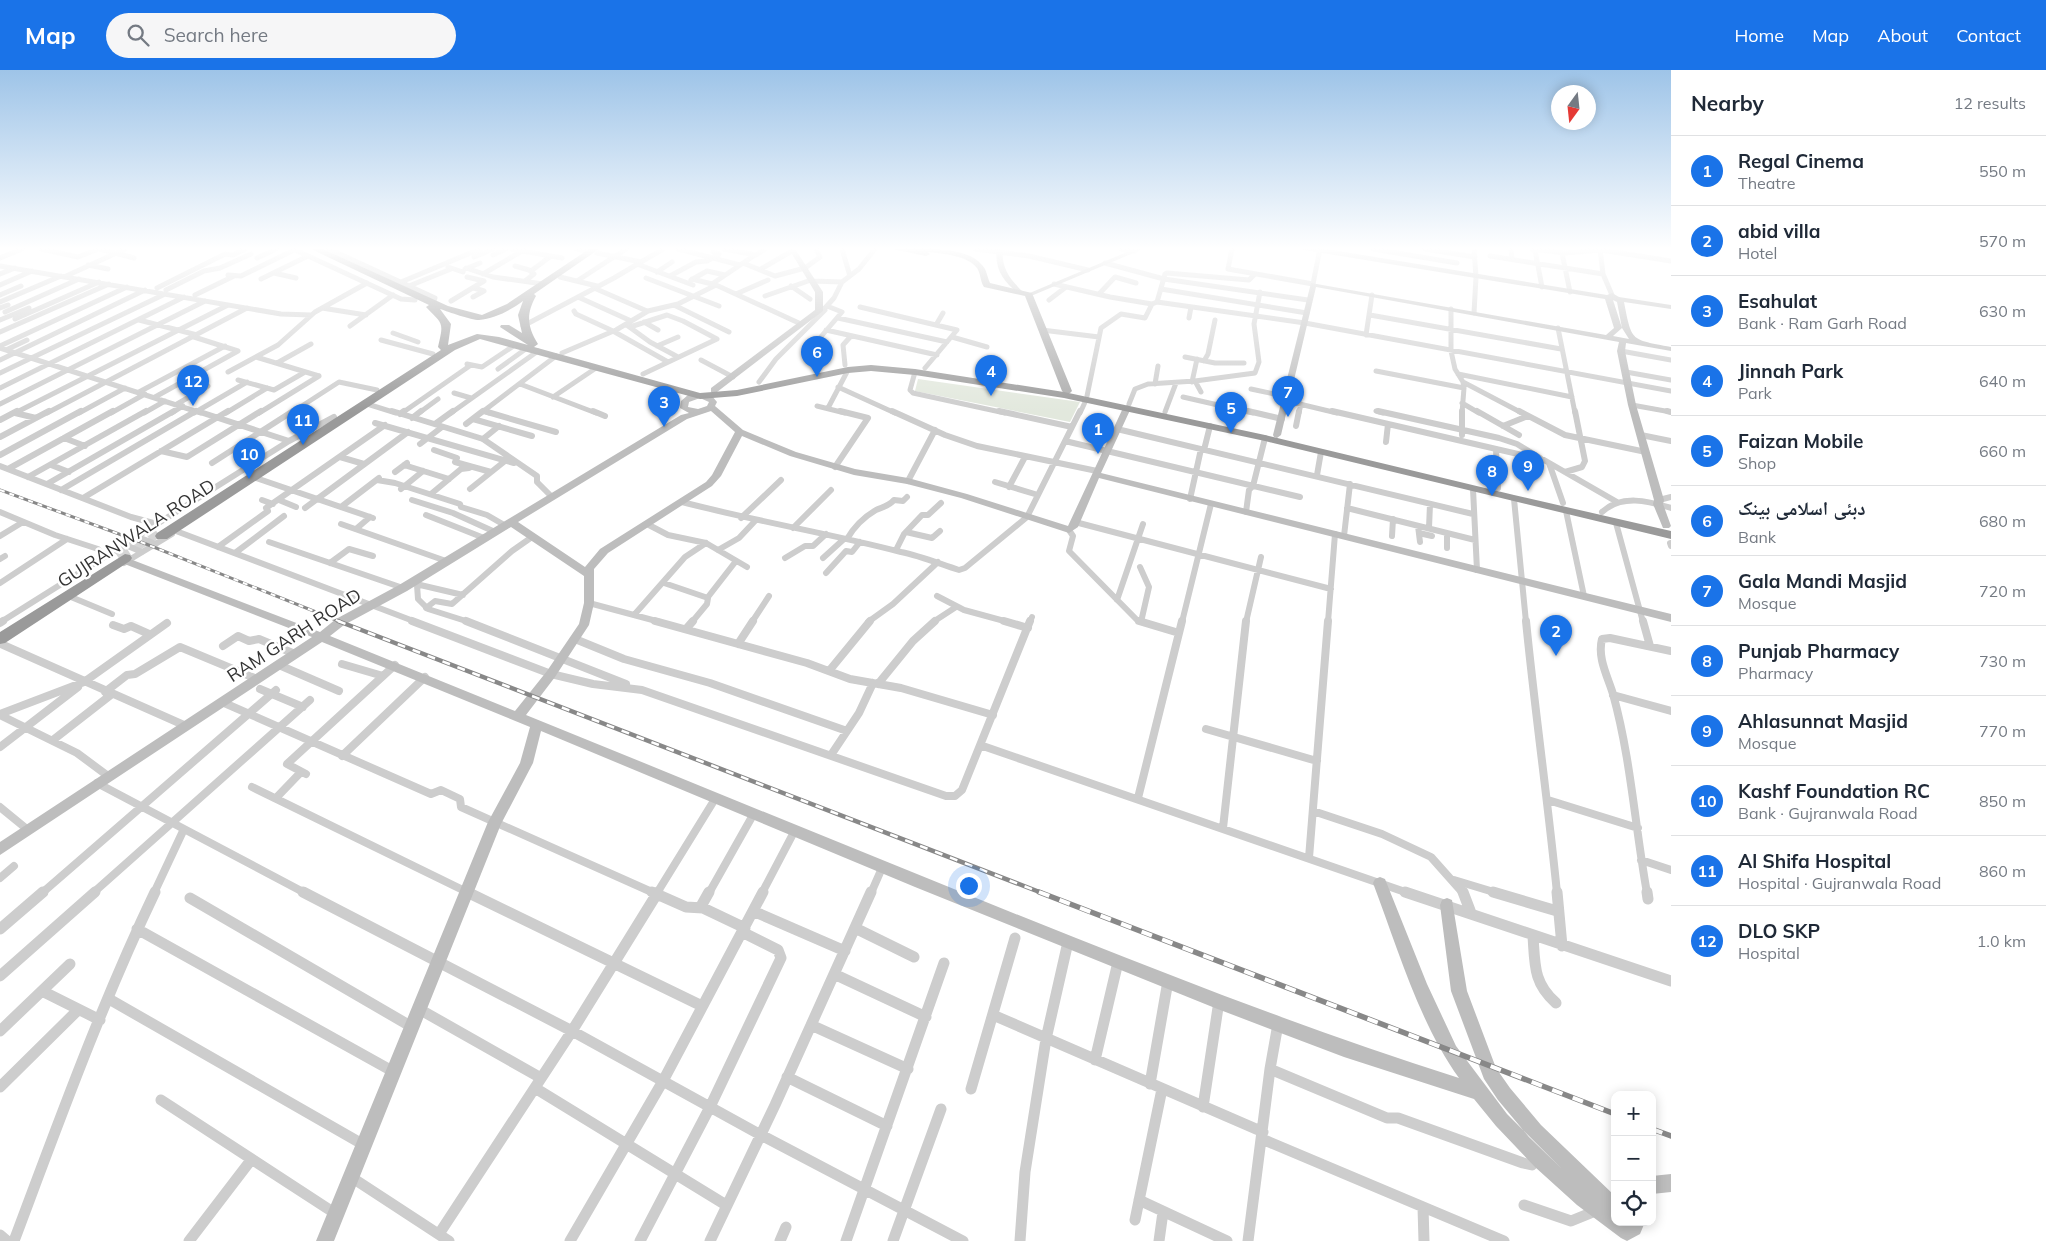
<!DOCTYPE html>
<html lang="en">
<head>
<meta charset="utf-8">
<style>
	body { margin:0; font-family:Mulish,"Noto Naskh Arabic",sans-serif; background:#f6f6f7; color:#1f2937 }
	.controls { position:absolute; right:15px; bottom:15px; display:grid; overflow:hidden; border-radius:10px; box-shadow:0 2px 12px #0003 }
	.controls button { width:45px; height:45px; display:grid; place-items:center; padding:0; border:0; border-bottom:1px solid #e0e1e3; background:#fff; color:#1f2937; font:25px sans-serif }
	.compass { position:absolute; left:1551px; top:15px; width:45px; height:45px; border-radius:50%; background:#fff; box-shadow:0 2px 12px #0003; rotate:195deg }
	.you { position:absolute; left:968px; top:815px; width:18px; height:18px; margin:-12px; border:4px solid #fff; border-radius:50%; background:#1a73e8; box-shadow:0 0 0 8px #1a73e833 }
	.badge { display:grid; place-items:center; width:32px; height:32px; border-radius:50%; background:#1a73e8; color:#fff; font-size:16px; font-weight:700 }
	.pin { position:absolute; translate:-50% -41px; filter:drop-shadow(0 1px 2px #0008) }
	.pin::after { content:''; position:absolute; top:26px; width:18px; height:15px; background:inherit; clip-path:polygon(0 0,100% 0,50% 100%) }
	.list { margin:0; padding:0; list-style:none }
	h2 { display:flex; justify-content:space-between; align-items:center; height:65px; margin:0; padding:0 20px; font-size:21px }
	h2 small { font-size:16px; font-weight:400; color:#747a83 }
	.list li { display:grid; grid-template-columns:32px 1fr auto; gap:15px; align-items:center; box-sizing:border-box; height:70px; padding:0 20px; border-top:1px solid #e0e1e3 }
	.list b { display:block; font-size:19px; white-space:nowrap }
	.list p { margin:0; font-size:16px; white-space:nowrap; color:#747a83 }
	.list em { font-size:16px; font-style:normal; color:#747a83 }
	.icon { flex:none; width:28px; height:28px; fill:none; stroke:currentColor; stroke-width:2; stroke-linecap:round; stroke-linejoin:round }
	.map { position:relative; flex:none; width:1671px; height:1171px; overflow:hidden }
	header { display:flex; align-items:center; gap:30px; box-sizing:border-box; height:70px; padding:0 25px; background:#1a73e8; color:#fff }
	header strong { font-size:24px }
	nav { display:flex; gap:28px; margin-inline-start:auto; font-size:18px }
	.search { width:350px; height:45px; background:#f6f6f7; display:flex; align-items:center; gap:12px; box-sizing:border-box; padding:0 18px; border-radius:28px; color:#747a83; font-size:19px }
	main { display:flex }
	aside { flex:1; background:#fff }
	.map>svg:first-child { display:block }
	.green { fill:#e2e8dd }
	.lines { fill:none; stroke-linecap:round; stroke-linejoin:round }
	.highway-tunnel { stroke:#d6d6d6; stroke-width:12; stroke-dasharray:12 6; stroke-linecap:butt }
	.street-far3 { stroke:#cdcdcd; stroke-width:5 }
	.street-far2 { stroke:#cdcdcd; stroke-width:6 }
	.street-far1 { stroke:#cdcdcd; stroke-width:8 }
	.street { stroke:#cdcdcd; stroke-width:11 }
	.secondary { fill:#bdbdbd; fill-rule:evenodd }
	.primary { fill:#ababab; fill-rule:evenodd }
	.highway { fill:#9a9a9a; fill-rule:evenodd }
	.rail-far2-casing { stroke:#888; stroke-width:3 }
	.rail-far1-casing { stroke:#888; stroke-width:4.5 }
	.rail-casing { stroke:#888; stroke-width:5.5 }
	.rail-far2 { stroke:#fff; stroke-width:2; stroke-dasharray:5; stroke-linecap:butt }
	.rail-far1 { stroke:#fff; stroke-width:2.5; stroke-dasharray:8; stroke-linecap:butt }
	.rail { stroke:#fff; stroke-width:4; stroke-dasharray:11; stroke-linecap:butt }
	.labels { text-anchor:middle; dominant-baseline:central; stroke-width:5; stroke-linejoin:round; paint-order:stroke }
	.street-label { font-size:18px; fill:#333; stroke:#fff }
</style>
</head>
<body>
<header>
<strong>Map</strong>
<div class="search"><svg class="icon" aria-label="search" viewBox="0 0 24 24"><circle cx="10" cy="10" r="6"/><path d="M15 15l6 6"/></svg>Search here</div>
<nav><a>Home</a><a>Map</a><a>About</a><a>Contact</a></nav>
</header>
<main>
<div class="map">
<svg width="1671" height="1171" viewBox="0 0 1671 1171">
	<rect width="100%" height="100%" fill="#fff"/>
	<path class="green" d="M918 309 1080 332 1070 352 915 321Z"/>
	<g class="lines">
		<path class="highway-tunnel" d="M118 487 157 462"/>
		<path class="street-far3" d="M41 179 78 187 98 179
			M100 179 134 188
			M293 179 401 229 415 230
			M329 179 435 228 433 233
			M512 179 562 188
			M577 179 591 182
			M678 179 740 195
			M724 179 756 185 765 179
			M842 179 850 206
			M975 179 1029 186 1088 200
			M1121 179 1135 181
			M1232 179 1228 199 1313 214 1320 179
			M1373 179 1457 193
			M1425 179 1475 187
			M1474 179 1476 207 1474 243
			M1511 179 1512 189
			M1532 179 1565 183 1601 180 1671 191
			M1600 179 1603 204 1612 225
			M1535 180 1542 217
			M597 183 641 192
			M1562 183 1570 222
			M493 185 506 179
			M1490 186 1603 204
			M474 187 493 179
			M0 188 22 179
			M257 188 276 179
			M743 193 775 206 805 198 820 187 816 179
			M1105 193 1164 209 1308 230
			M637 194 693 215
			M88 195 108 199
			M0 196 281 244 311 245
			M515 196 529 200 534 204 525 211
			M448 197 463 202
			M466 198 493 207 543 214
			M465 199 480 193
			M761 199 790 182
			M531 201 551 186
			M657 202 672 192
			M274 203 296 208
			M0 204 15 198
			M483 204 522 181
			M228 205 241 206 294 180
			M670 206 696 192 707 191 719 184 713 182
			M64 207 125 179
			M560 207 597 216
			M646 208 719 236
			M261 209 308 186
			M692 209 716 215 801 254
			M691 210 707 201 725 205
			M577 211 626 179
			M812 211 842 212 859 199 875 179
			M401 212 480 179
			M712 214 755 185
			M1054 214 1110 227 1152 234
			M0 215 32 201
			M409 216 451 199
			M791 216 810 229
			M157 218 225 184 233 185 245 179
			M594 218 647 241
			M1161 219 1307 243
			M166 220 204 201 220 198 251 184
			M736 224 768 210
			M1099 224 1115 207 1136 213
			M0 225 21 216
			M195 225 234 206
			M765 226 811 210
			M473 227 484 221 474 218
			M578 227 629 250
			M1049 230 1066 217
			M451 231 484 211 467 207
			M0 232 61 206
			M1157 232 1165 204 1167 203 1249 210 1255 204
			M674 235 729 262
			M860 237 957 260 925 298
			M0 238 8 235
			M322 238 366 245
			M825 238 834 228 842 212
			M1451 239V281L1455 299 1463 312 1464 318 1462 343
			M574 241 576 244 613 261 668 292
			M5 242 79 209
			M1370 245 1561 279
			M838 248 947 272
			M1189 248 1191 237
			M15 249 99 212
			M0 250 29 238
			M139 250 197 265
			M644 252 658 260
			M936 255 943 243
			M350 256 393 225
			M523 256 614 208 663 179
			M628 256 650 272 678 287
			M630 257 667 245 683 251 717 269
			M1558 258 1575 343
			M826 260 937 285
			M1042 260 1099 267
			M0 262 109 214
			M393 263 418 272
			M1366 265 1372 225
			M952 267 987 277
			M819 269 842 242 827 236
			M381 270 433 284
			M0 276 127 217
			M657 276 678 267
			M0 278 201 343
			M6 280 27 270
			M1621 281 1671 290
			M562 283 616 260 648 241 678 234 716 215
			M256 287 319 306
			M1185 287 1215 293H1244
			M0 290 145 220
			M701 290 733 307
			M1204 291 1208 284 1215 250
			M277 293 311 274
			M467 294 482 297 515 275
			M845 295 843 275 851 266
			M498 299 527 278
			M1376 301 1464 318
			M228 302 278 275 315 242 367 213
			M915 302 910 320 913 323 1005 343
			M1626 302 1671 310
			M0 303 165 224
			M643 304 717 269
			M1458 304 1572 327
			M238 310 274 320 305 302
			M1195 311 1201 322
			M759 312 776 289 825 240 823 239
			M1192 312 1197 289
			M1463 312 1522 343
			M520 314 596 343
			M1155 314 1158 296
			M838 317 895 343
			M0 318 184 227
			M1251 319 1288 327
			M139 322 225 276
			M454 323 471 328
			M1087 326 1101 258 1121 244 1145 248 1152 234 1157 232 1305 253 1671 321
			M155 327 238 281 194 267
			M553 327 596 298
			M1183 327 1253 343
			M1287 331 1337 343
			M364 333 396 343
			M1462 333 1479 343
			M0 334 205 231
			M177 334 208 316
			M1129 334 1135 319 1148 314 1195 311 1255 303 1259 292 1254 254 1260 222
			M1632 335 1671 342
			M817 336 845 343
			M828 338 848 300
			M483 341 489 343
			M1376 341 1383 343
			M1165 342 1176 313
			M15 343 228 235
			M47 343 247 238
			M79 343 125 318
			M111 343 145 324
			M144 343 165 331
			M172 343 183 336
			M194 343 247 312
			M226 343 267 318
			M259 343 319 306
			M291 343 339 312 377 320
			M402 343 471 295
			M419 343 438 329
			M451 343 538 281
			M481 343 556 286
			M1080 343 1086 330
			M1299 343 1301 334"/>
		<path class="street-far2" d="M197 341 289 371
			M392 341 483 369 537 406V412L551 426
			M484 341 556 362
			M593 341 605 346
			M892 341 945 365 977 376 1097 401
			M999 341 1072 357
			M1248 341 1282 349
			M1332 341 1544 390 1617 432
			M1378 341 1499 368 1517 374 1540 388
			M1462 341V365
			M1477 341 1519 365
			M1519 341 1565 365 1646 382
			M1667 341 1671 342
			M15 343 36 348
			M400 344 404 341
			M412 348 421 341
			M473 349 532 366
			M0 350 17 341
			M375 353 514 393
			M435 354 453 341
			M466 354 483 341
			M1296 356 1299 341
			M1503 356 1528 346
			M1117 359 1473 444
			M1641 365 1671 371
			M0 367 49 341
			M64 368 85 376
			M483 369 499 356
			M1065 371 1300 427
			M1386 372 1388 354
			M420 374 442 357
			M434 380 457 388 455 392 491 402
			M1204 380 1210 356
			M1496 380 1498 418
			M161 381 187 387 261 341
			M0 385 81 341
			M340 387 364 394
			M212 393 293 341
			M1549 393 1563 433
			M51 395 69 402
			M404 395 449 409
			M0 396 131 447 157 454
			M835 397 868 348 840 341
			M8 399 113 341
			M395 402 407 393
			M1565 402 1582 397 1585 391 1575 341
			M1317 405 1321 382
			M28 407 146 341
			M256 408 373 448
			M377 410 395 413 460 434 461 437 487 445 506 456
			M908 411 935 360
			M995 412 1038 425
			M47 414 174 341
			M1009 417 1025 387
			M401 419 423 401
			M470 419 505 391
			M1473 419 1477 500
			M61 420 196 341
			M431 424 461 399 469 398
			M83 428 228 341
			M1190 429 1201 379
			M1514 429 1526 552
			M262 430 273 434
			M279 430 296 437
			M412 430 453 443 495 462
			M1659 430 1671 427
			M682 432C754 451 828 463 901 482 921 486 940 494 959 500L965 498 1027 447 1080 341
			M341 437 379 408
			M305 438 408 362
			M1347 438 1475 470
			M1566 441 1584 526
			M0 442 55 465 98 479 105 486
			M1246 442 1249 420 1253 416 1265 368
			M1602 442C1622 424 1648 431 1671 438
			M426 445 484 468
			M741 448 781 410
			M1075 452 1331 519
			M1616 453 1643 552
			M341 454 446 491
			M647 454 668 465 706 473 747 497
			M1418 456 1420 472
			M793 458 831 420
			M1429 458 1430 434
			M356 459 370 447
			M1069 460 1073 466 1069 481 1138 551 1143 552
			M176 461 416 552
			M906 462 932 468 940 461
			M1419 463 1432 466
			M1447 463V478
			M0 466 23 452
			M135 466 156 474
			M1344 466 1350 414
			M1392 466 1393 449
			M847 469C854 457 864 447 876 440 883 437 889 436 894 430L903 431 907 427
			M269 472 403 518
			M1670 473 1671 476
			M123 474 142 482
			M218 477 268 441 266 438 385 355
			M718 480 739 468 755 451
			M896 480 904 464 922 445H928L941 433
			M235 483 284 446
			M785 488 805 476H813L826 464
			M823 488 844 469
			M0 489 5 486
			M124 493 172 464
			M330 493 349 479 373 486
			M1140 497 1149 517 1141 552
			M826 503 846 481 852 482 860 472
			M413 512 417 515 418 529 428 539 469 552
			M0 513 67 469
			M664 513 708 528 707 534 692 552
			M416 514 463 525
			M937 526 964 540 1008 552
			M71 527 112 544
			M708 527 736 491
			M1117 530 1143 454
			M589 533 660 552
			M426 538 435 531 452 534 512 481 532 467
			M634 545 685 487 706 473
			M1 552 289 371 334 347
			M752 552 769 526
			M868 552 893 534 938 492
			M933 552 956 537
			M1030 552 1032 547
			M1182 552 1211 434
			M1246 552 1261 487
			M1328 552 1335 464"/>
		<path class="street-far1" d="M412 551 551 604 593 614 642 620 946 726H955L962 720 1030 551
			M466 551 626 614
			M655 551 807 593 850 609 901 618 993 645
			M1004 551 1028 558
			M1139 551 1179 563
			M1526 551C1535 642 1548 732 1557 823
			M1643 551 1650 576
			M0 553 3 551
			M113 555 124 559 131 556 149 564
			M686 559 693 551
			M575 569 624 589 710 613 847 661
			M1 574 186 656
			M738 574 753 551
			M223 576 238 566 249 571 259 569 295 584
			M342 594 383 606
			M279 595 339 621
			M829 601 870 551
			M878 614 913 571 935 551
			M260 619 303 637
			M105 622 127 605 135 604 180 577 257 609
			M1613 625 1671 641
			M222 632 431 724 441 720 460 729 461 737 654 823
			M0 644 84 612 167 553
			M0 645 77 683 108 706
			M1206 659 1317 691
			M53 670 112 624
			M980 675 1408 823
			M0 677 78 617
			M831 685 859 643 873 613
			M342 686 425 607
			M306 704 287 694 395 595
			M97 713 305 823
			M252 717 469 823
			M276 728 301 702
			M1138 728 1182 551
			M1548 730 1638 758
			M0 737 28 760
			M1313 741 1382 764 1431 787 1463 823
			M1223 758 1246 551
			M1309 788 1328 551
			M1641 790 1671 800
			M0 808 14 796
			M1454 810 1497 823
			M42 823 276 620
			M93 823 310 630
			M154 823 184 759
			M657 823 715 729
			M709 823 753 745
			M762 823 794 762
			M871 823 882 798
			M1647 823C1635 757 1631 689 1613 624 1608 607 1597 588 1602 569L1610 568 1671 581"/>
		<path class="street" d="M303 822 572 961 759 1064 963 1171
			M467 822 702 936
			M652 822 686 837 703 838 745 858
			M1405 822 1671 911
			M1463 822 1471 843
			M1493 822 1557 841
			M1557 822 1562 876
			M1647 822 1648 829
			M190 828 412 957
			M700 838 709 822
			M753 841 845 881
			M855 858 914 887
			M0 859 43 822
			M137 859 394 1002
			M1533 866C1535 894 1533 913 1556 933
			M834 904 926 947
			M0 906 95 822
			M42 921 100 950
			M109 929 364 1075
			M419 939 541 1008
			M993 945 1263 1062
			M811 955 908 999
			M0 961 70 894
			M1095 990 1118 892
			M1270 999 1387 1048H1398L1523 1093 1532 1095 1539 1087
			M787 1007 887 1056
			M1150 1014 1168 911
			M0 1017 78 940
			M535 1018 726 1135
			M971 1019 1015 868
			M161 1030 336 1144
			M1203 1037 1219 931
			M1262 1069 1504 1171
			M351 1107 449 1171
			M1139 1130 1227 1171
			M1524 1135 1571 1151 1598 1140
			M1423 1137 1424 1171
			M1135 1150 1162 1019
			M439 1164 572 961 658 822
			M0 1165 7 1171
			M14 1171C58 1054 101 935 155 822
			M189 1171 251 1090
			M570 1171 663 1011 763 822
			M640 1171 710 1037 781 888 778 880 742 862
			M710 1171 775 1035 871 822
			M780 1171 786 1157
			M846 1171 944 893
			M893 1171 941 1039
			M1020 1171 1025 1102 1046 969 1068 872
			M1159 1171 1163 1142
			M1248 1171 1270 999 1278 954"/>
		<path class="secondary" d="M789 179H795L823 222V241L717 322H711V318L815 240V222Z
			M997 179H1003C1001 198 1010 209 1023 222V224H1019C1004 212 994 199 997 179Z
			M1134 179H1143L1031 226 1025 225Z
			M1298 179H1326L1607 225 1612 223 1619 227 1671 235V239L1624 232C1632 273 1631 269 1671 277V281L1626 273 1625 281 1636 335 1664 430 1663 434 1671 456 1669 458H1663L1653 434 1654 430 1628 335 1617 281 1619 272 1316 217 1281 365 1277 368 1274 367 1273 365 1311 213 1606 265 1614 258 1605 229ZM1613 230 1617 232 1622 258ZM1622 258 1629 269 1613 266Z
			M700 324 712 326 717 332 715 336 743 360 796 382 855 399 908 408 967 424 1068 456 1123 338 1127 335 1131 338 1101 403 1671 544V552L1099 408 1078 457 1069 463 961 428 907 414 854 405 790 386 742 366 721 406 712 416 608 483 594 499V533L589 555 555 607 526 645C709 719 892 795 1076 868 1202 918 1329 967 1459 1008 1419 953 1397 876 1373 813L1375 809 1380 807 1385 809 1427 914 1456 976 1507 1044 1561 1098 1529 1067 1498 1030 1484 1009 1451 921 1440 835 1442 830 1447 828 1452 830 1467 921 1496 998 1510 1018 1541 1055 1614 1125 1615 1152H1645L1640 1164 1627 1171 1621 1168 1577 1135 1535 1097 1496 1056 1474 1029 1344 987 1215 938 915 817 541 661 533 693 501 754 334 1171H316L488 752 520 693 530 657 322 572 0 785V772L312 567 122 493 121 491 122 489H130L320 562 336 549 399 515 681 345 689 343 680 338 681 331 688 325ZM700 328 709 332 707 336 698 339 688 337 689 332ZM711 341 735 362 712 405 706 412 600 479 585 497 518 452 687 349ZM511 457 584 506V533L579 554 547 601 515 641 330 566 344 555 407 521Z
			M1671 1104V1122L1652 1124V1106Z"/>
		<path class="primary" d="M892 179C915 179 965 174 982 195 987 200 987 207 990 213L1032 223 1072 321 1070 323H1064L1062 321 1025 226 984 217C980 211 981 204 977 198 967 185 943 184 928 182L930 184 926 186Z"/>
		<path class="highway" d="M311 179H323L448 236 482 245 507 234 589 179H599L534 224 536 226C526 244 527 256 538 274L534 277 700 323 737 320 848 297 871 295 915 299 1064 322 1265 365 1514 425 1671 461V469L1265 371 1064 328 915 305 871 301 848 303 737 326 700 329 480 269 455 280 167 469H157L155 466 157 463 441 280 438 277C444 251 443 255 426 237L429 235ZM523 231 518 245 522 263 509 255H501L500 257 528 275 499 267 477 264 448 275 451 254 440 239C449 242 471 250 479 250 494 249 511 240 523 231Z
			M125 484 130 485 132 488 130 491 5 573 0 574V562Z"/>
		<defs>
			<path id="rail-far2" d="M0 420 146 474 341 552"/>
			<path id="rail-far1" d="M338 551 1042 823"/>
			<path id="rail" d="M1039 822 1615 1044
				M1652 1059 1671 1066"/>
		</defs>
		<use href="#rail-far2" class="rail-far2-casing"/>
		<use href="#rail-far1" class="rail-far1-casing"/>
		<use href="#rail" class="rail-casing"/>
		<use href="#rail-far2" class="rail-far2"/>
		<use href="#rail-far1" class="rail-far1"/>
		<use href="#rail" class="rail"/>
	</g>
	<linearGradient id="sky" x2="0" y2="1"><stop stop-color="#9ec4e8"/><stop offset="0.52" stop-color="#fff"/><stop offset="1" stop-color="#fff" stop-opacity="0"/></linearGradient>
	<rect width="1671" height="343" fill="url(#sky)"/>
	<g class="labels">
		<g class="street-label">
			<text transform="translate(136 463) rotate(-33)">GUJRANWALA ROAD</text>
			<text transform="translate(294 565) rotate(-33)">RAM GARH ROAD</text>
		</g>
	</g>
</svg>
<div class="controls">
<button>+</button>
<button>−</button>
<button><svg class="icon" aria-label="locate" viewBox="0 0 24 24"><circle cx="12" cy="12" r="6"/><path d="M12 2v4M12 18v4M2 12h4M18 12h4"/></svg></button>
</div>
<svg class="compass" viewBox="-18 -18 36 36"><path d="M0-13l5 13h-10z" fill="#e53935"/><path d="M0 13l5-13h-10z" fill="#747a83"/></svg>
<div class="you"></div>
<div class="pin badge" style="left:1098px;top:384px">1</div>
<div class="pin badge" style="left:1556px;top:586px">2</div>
<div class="pin badge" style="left:664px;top:357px">3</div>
<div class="pin badge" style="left:991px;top:326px">4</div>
<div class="pin badge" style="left:1231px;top:363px">5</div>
<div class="pin badge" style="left:817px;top:307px">6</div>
<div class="pin badge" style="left:1288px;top:347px">7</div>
<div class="pin badge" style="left:1492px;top:426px">8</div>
<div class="pin badge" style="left:1528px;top:421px">9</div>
<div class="pin badge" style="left:249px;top:409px">10</div>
<div class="pin badge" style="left:303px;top:375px">11</div>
<div class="pin badge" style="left:193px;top:336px">12</div>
</div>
<aside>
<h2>Nearby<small>12 results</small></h2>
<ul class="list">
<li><span class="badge">1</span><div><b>Regal Cinema</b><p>Theatre</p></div><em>550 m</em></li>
<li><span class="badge">2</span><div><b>abid villa</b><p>Hotel</p></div><em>570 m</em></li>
<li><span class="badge">3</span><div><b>Esahulat</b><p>Bank · Ram Garh Road</p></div><em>630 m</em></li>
<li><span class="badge">4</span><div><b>Jinnah Park</b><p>Park</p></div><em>640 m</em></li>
<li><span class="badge">5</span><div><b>Faizan Mobile</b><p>Shop</p></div><em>660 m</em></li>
<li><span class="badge">6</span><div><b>دبئی اسلامی بینک</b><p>Bank</p></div><em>680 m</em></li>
<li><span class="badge">7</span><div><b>Gala Mandi Masjid</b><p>Mosque</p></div><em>720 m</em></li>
<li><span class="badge">8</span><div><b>Punjab Pharmacy</b><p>Pharmacy</p></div><em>730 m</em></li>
<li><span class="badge">9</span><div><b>Ahlasunnat Masjid</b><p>Mosque</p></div><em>770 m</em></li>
<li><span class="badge">10</span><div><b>Kashf Foundation RC</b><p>Bank · Gujranwala Road</p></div><em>850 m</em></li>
<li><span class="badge">11</span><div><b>Al Shifa Hospital</b><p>Hospital · Gujranwala Road</p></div><em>860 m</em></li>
<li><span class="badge">12</span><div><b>DLO SKP</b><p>Hospital</p></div><em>1.0 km</em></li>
</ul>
</aside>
</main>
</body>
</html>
